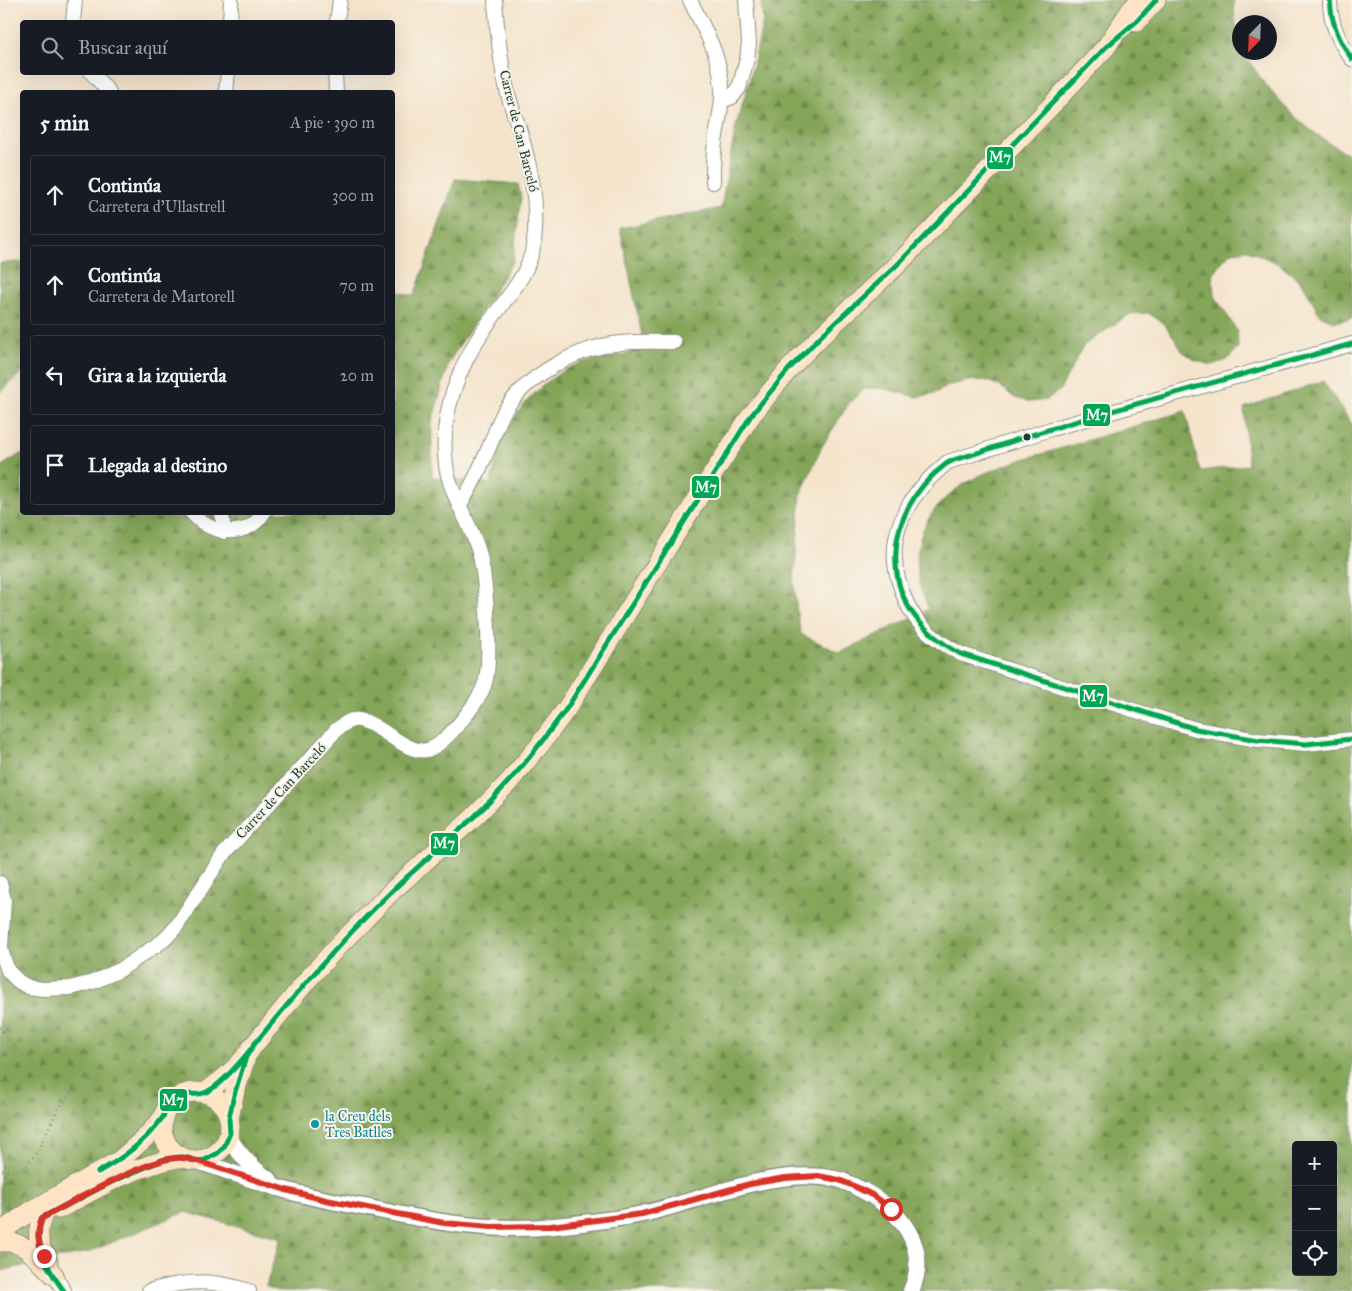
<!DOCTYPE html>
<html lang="es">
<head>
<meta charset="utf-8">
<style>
	body { margin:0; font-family:"IM FELL Great Primer",serif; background:#242831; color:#f1f3f6 }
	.controls { position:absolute; right:15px; bottom:15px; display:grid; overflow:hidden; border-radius:5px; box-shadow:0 5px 20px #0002 }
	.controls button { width:45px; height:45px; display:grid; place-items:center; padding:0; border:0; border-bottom:1px solid #363941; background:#171b24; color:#f1f3f6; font:25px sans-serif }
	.compass { position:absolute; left:1232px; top:15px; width:45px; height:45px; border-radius:50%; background:#171b24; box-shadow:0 5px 20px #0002; rotate:203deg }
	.stop { position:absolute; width:15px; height:15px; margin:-11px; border:4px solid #d93025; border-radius:50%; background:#fff }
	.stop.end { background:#d93025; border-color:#fff; box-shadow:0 1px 5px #0008 }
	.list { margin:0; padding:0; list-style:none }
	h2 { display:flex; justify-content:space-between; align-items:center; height:65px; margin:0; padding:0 20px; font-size:21px }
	h2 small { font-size:16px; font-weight:400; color:#9ea1a6 }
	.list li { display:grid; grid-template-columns:32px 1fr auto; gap:15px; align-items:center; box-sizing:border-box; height:80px; margin:0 10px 10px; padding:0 10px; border:1px solid #363941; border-radius:5px }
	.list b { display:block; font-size:19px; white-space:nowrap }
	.list p { margin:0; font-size:16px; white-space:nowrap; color:#9ea1a6 }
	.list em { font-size:16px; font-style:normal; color:#9ea1a6 }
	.icon { flex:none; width:28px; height:28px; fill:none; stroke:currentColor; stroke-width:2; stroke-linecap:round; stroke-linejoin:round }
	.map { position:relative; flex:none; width:1352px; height:1291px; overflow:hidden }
	.search { position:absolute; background:#171b24; box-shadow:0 5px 20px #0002; left:20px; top:20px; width:375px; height:55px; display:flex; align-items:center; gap:12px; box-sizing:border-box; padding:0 18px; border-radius:5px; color:#9ea1a6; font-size:19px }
	.panel { position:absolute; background:#171b24; box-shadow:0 5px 20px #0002; left:20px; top:90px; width:375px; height:425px; border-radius:5px }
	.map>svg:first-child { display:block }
	.forest { fill:url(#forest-firs); stroke:#527146; fill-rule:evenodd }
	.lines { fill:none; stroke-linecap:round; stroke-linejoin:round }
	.minor-casing { stroke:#8a9080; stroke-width:16 }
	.tertiary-casing { stroke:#8a9080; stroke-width:19 }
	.secondary-casing { stroke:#8a9080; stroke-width:21 }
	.path { stroke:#8a9080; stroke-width:3; stroke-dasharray:1 4; stroke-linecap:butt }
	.minor { stroke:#fff; stroke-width:14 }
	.tertiary { stroke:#fff; stroke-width:16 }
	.secondary { stroke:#fee4c5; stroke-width:19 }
	.bus-1-casing { stroke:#f7f3e8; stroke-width:9 }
	.bus-1 { stroke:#00a651; stroke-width:5 }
	.route { stroke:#d93025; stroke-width:6 }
	.bus-dot { fill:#1f3d34; stroke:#f7f3e8; stroke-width:2 }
	.culture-dot { fill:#0f9aa8; stroke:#f7f3e8; stroke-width:2 }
	.labels { text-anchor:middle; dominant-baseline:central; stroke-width:4; stroke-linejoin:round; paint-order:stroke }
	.street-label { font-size:14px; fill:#1f3d34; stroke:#f7f3e8 }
	.culture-label { font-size:14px; fill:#0d838f; stroke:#f7f3e8; text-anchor:start }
	.line-badge { stroke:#f7f3e8; stroke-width:2 }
	.badge-label { font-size:14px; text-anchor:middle; font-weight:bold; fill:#fff }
</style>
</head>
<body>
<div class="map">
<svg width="1352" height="1291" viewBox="0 0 1352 1291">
	<defs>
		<pattern id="forest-firs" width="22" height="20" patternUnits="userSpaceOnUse" patternTransform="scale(1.25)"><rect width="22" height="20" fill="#84a559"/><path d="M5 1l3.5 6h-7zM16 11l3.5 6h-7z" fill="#6b884a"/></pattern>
	</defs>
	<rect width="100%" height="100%" fill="#f7f3e8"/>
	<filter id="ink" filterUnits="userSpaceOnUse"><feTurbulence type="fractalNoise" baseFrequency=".02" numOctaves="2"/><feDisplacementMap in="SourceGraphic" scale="10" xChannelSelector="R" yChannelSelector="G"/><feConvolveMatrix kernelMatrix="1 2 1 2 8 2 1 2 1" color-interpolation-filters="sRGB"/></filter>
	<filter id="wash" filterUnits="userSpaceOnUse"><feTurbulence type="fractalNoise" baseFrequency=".0096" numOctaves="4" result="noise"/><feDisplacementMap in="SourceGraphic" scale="20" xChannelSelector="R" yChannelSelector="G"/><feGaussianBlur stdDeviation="1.12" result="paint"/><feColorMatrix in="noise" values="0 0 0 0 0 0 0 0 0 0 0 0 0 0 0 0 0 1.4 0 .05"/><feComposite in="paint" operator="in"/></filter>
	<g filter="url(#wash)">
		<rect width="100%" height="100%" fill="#f5e4cc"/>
		<path class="forest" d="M761 0H1234C1233 18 1239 35 1240 52L1244 53C1272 99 1304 131 1352 156V318L1335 322 1320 315 1304 286 1292 274 1277 263 1248 250 1232 252 1220 264 1212 278 1215 296 1237 331 1238 348 1227 360 1211 365 1195 360 1182 351 1174 337 1162 322 1148 313 1130 314 1084 345 1060 390 1046 400 1030 402 1015 398 1001 387 985 380 967 381 950 385 935 393 917 397 881 388 864 389 849 403 821 448 801 494 794 580 797 614 801 634 840 653 929 609C918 585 913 567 920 540 936 478 1012 463 1066 447 1105 435 1145 423 1185 411L1200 471 1248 465 1244 408 1323 381 1352 424V1291H276L266 1286 281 1238 185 1212 89 1252 0 1271V467L22 453V512H392L393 290 414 296 455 179 518 184 521 197 513 261 449 362 432 422V477L491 484C495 466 498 448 506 432 521 403 549 374 581 363 601 357 624 355 645 350L620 228 721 208 736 125 750 79 763 22ZM1296 1145H1333V1272H1296Z
			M22 262V372L0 392V263Z"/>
	</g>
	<g filter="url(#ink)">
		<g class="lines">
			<defs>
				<path id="minor" d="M690 0C702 25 718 51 721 79 725 103 716 127 714 151 713 162 713 172 713 182
					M1330 0C1330 23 1338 41 1352 59
					M73 22 75 0
					M230 22 231 0
					M337 22 340 0
					M91 72 109 92
					M335 72 336 92
					M226 92 228 72
					M722 101 732 97 739 88 747 59 749 43 746 0
					M1352 344 1051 429 948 462C908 494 882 537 901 588 906 604 913 618 926 630 936 640 948 647 961 654L1133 710 1196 729 1258 740 1306 744 1352 739
					M459 506C472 487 481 466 490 445 495 433 499 420 505 410 528 374 579 347 621 343 638 341 657 342 674 342
					M191 512C209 535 248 540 264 512
					M222 512 224 532
					M0 883 4 900 1 947 2 953 8 971 18 981 28 987 43 989 70 988 93 982 120 970 164 940 176 927 223 855 337 729C342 726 347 721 353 720 373 716 405 755 427 750 441 747 462 721 470 710 475 703 481 694 484 686 493 662 486 570 477 546 468 519 450 494 446 465 439 417 458 367 485 328 504 299 529 278 534 242 539 201 530 164 518 125 514 114 510 102 507 90 500 61 497 30 495 0
					M54 1275 64 1291
					M149 1291C186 1280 212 1279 249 1291"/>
				<path id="tertiary" d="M229 1138C240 1155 252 1169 270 1180
					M197 1161C227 1170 255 1182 285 1190 313 1198 341 1203 369 1208 429 1221 492 1233 554 1226 583 1223 614 1220 642 1214 702 1201 774 1166 836 1179 845 1181 854 1186 862 1190 900 1210 931 1247 911 1291"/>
				<path id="secondary" d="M1136 22 1156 0
					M162 1126a34 34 0 1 1 68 0a34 34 0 1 1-68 0Z
					M204 1093C223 1080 241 1065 253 1046L309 978 339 945 392 891 474 817 508 783 539 746 567 708 601 654 711 477 750 417 789 369 822 335 898 264 1048 109 1106 47 1130 11 1140 0
					M229 1118 234 1095 245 1060
					M59 1209C97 1188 138 1164 182 1157
					M42 1218C35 1234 40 1248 48 1263
					M0 1232 31 1211 120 1160 147 1136 162 1119
					M0 1242C25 1239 38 1260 54 1275"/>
			</defs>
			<use href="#minor" class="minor-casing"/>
			<use href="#tertiary" class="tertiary-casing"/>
			<use href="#secondary" class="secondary-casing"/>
			<path class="path" d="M0 1027 10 1042 46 1075 68 1083 70 1094 58 1109 38 1150 28 1165 11 1171 0 1170"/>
			<use href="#minor" class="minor"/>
			<use href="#tertiary" class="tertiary"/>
			<use href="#secondary" class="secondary"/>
			<defs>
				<path id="bus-1" d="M1330 0C1331 23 1339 41 1352 59
					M1352 344C1243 375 1133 403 1025 437 1007 443 989 449 971 455 963 457 953 459 946 464 915 487 893 524 896 564 898 606 926 635 961 654L1196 729 1258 740 1306 744 1352 739
					M98 1172C122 1159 143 1143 160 1121 166 1114 167 1105 175 1099 188 1090 193 1097 204 1093 219 1088 247 1055 256 1042
					M64 1291C48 1269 32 1246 42 1218L109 1183 162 1160 182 1157 197 1161 205 1160 218 1153 224 1147 230 1133 229 1118 234 1095 246 1057 253 1046C297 992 342 939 392 891 430 854 473 822 508 782 530 759 548 733 567 708L750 417 789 369 822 335 898 264 1106 47 1138 20 1156 0"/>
			</defs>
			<use href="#bus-1" class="bus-1-casing"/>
			<use href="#bus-1" class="bus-1"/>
		</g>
	</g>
	<g class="lines" filter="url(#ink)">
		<path class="route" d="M44 1256C38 1243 36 1232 42 1218 71 1203 152 1155 182 1158 187 1158 192 1160 197 1161L286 1190 326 1200 444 1223 491 1227 551 1226 642 1214 750 1184 785 1178 818 1176 839 1180 856 1187 874 1196 891 1209"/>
	</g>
	<circle class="bus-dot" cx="1027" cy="437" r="4.5"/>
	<circle class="culture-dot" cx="315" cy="1124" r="5"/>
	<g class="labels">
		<g class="street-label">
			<text transform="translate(519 131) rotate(76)">Carrer de Can Barceló</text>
			<text transform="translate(281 791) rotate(-47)">Carrer de Can Barceló</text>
		</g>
		<g class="culture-label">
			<text x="325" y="1116">la Creu dels<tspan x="325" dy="16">Tres Batlles</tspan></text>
		</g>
	</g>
	<g class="line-badge">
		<rect x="986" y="146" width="28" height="24" rx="5" fill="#00a651"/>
		<rect x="1082" y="403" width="29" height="24" rx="5" fill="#00a651"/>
		<rect x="691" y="475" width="29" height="24" rx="5" fill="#00a651"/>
		<rect x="1079" y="684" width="29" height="24" rx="5" fill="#00a651"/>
		<rect x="430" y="832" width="29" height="24" rx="5" fill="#00a651"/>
		<rect x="159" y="1088" width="29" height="24" rx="5" fill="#00a651"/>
	</g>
	<g class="badge-label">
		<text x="1000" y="162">M7</text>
		<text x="1097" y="420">M7</text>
		<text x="706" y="492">M7</text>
		<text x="1093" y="701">M7</text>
		<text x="444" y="848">M7</text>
		<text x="173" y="1105">M7</text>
	</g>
</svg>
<div class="controls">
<button>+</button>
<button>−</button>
<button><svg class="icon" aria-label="locate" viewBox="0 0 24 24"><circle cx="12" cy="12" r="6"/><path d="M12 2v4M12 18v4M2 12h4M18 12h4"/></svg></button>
</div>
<svg class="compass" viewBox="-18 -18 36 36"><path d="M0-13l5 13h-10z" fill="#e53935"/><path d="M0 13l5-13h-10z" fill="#9ea1a6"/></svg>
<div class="stop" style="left:891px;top:1209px"></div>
<div class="stop end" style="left:44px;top:1256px"></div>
<div class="search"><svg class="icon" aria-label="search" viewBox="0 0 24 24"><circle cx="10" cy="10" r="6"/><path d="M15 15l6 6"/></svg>Buscar aquí</div>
<section class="panel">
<h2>5 min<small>A pie · 390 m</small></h2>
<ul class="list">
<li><svg class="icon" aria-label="ahead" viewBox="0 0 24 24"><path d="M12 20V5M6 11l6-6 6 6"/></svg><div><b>Continúa</b><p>Carretera d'Ullastrell</p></div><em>300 m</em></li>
<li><svg class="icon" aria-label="ahead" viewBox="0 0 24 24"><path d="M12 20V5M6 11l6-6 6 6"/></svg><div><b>Continúa</b><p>Carretera de Martorell</p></div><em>70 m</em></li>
<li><svg class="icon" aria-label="left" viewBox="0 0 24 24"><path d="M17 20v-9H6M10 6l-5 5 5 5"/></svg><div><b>Gira a la izquierda</b></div><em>20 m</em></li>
<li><svg class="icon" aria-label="arrive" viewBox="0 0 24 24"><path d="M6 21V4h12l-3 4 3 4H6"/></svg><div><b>Llegada al destino</b></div></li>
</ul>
</section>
</div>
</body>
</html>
